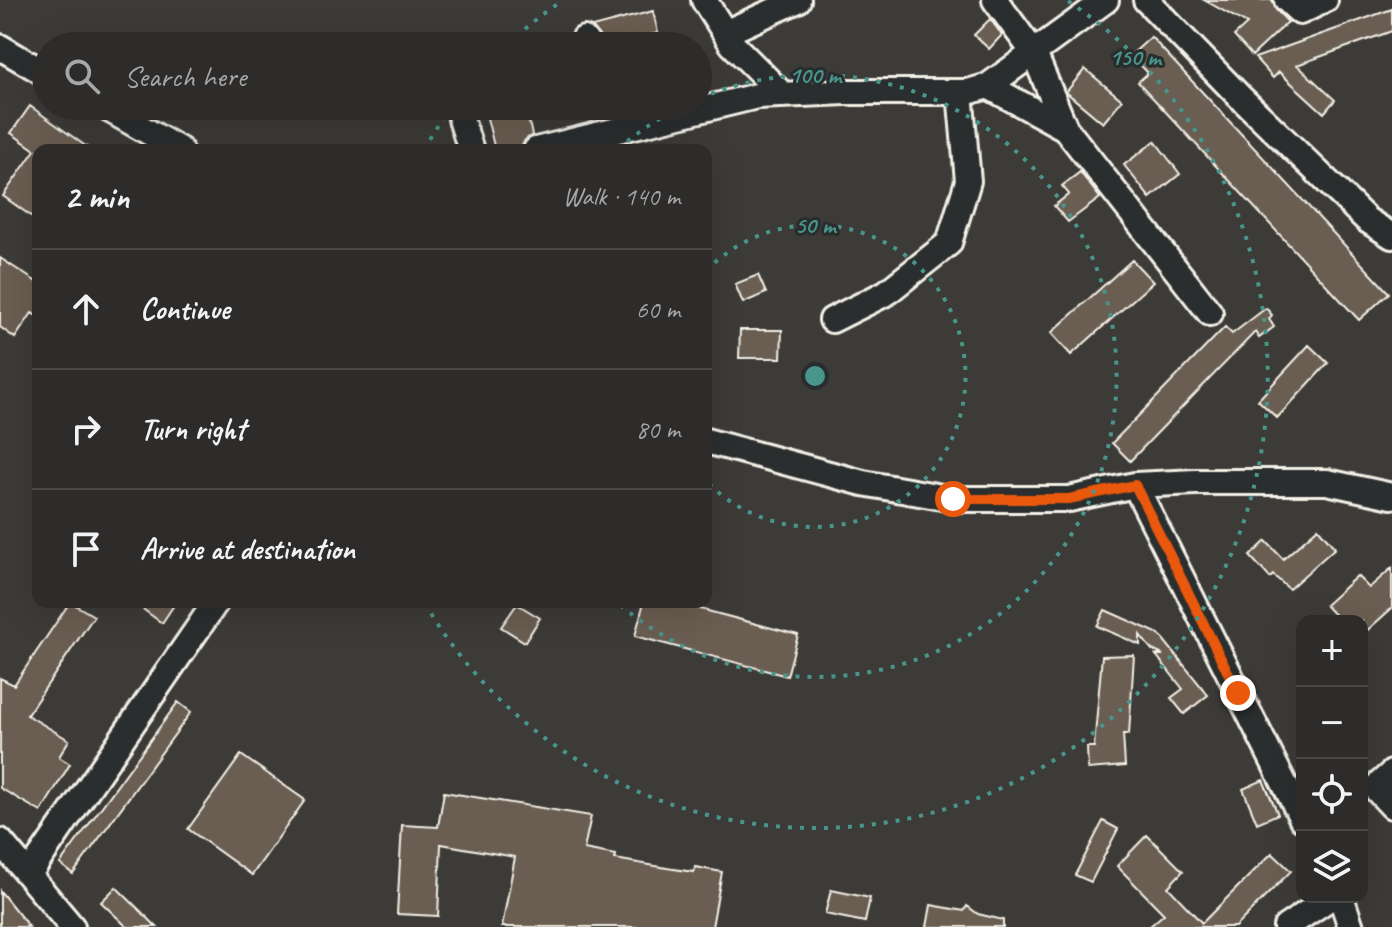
<!DOCTYPE html>
<html lang="en">
<head>
<meta charset="utf-8">
<style>
	body { margin:0; font-family:Caveat,sans-serif; background:#363432; color:#f1f3f6 }
	.controls { position:absolute; right:24px; bottom:24px; display:grid; overflow:hidden; border-radius:16px; box-shadow:0 8px 32px #0002 }
	.controls button { width:72px; height:72px; display:grid; place-items:center; padding:0; border:0; border-bottom:2px solid #494847; background:#2e2c2a; color:#f1f3f6; font:40px sans-serif }
	.stop { position:absolute; width:24px; height:24px; margin:-18px; border:6px solid #ea580c; border-radius:50%; background:#fff }
	.stop.end { background:#ea580c; border-color:#fff; box-shadow:0 2px 8px #0008 }
	.list { margin:0; padding:0; list-style:none }
	h2 { display:flex; justify-content:space-between; align-items:center; height:104px; margin:0; padding:0 32px; font-size:34px }
	h2 small { font-size:26px; font-weight:400; color:#a7a7a8 }
	.list li { display:grid; grid-template-columns:52px 1fr auto; gap:24px; align-items:center; box-sizing:border-box; height:120px; padding:0 32px; border-top:2px solid #494847 }
	.list b { display:block; font-size:30px; white-space:nowrap }
	.list em { font-size:26px; font-style:normal; color:#a7a7a8 }
	.icon { flex:none; width:44px; height:44px; fill:none; stroke:currentColor; stroke-width:2; stroke-linecap:round; stroke-linejoin:round }
	.map { position:relative; flex:none; width:1392px; height:927px; overflow:hidden }
	.search { position:absolute; background:#2e2c2a; box-shadow:0 8px 32px #0002; left:32px; top:32px; width:680px; height:88px; display:flex; align-items:center; gap:20px; box-sizing:border-box; padding:0 28px; border-radius:44px; color:#a7a7a8; font-size:30px }
	.panel { position:absolute; background:#2e2c2a; box-shadow:0 8px 32px #0002; left:32px; top:144px; width:680px; height:464px; border-radius:16px }
	.map>svg:first-child { display:block }
	.building { fill:#6a5d51; stroke:#f4f1e8; stroke-width:2 }
	.lines { fill:none; stroke-linecap:round; stroke-linejoin:round }
	.street-casing { stroke:#f4f1e8; stroke-width:30 }
	.street { stroke:#2a2d2e; stroke-width:24 }
	.route { stroke:#ea580c; stroke-width:10 }
	.ring { fill:none; stroke:#48958c; stroke-width:4; stroke-dasharray:4 8 }
	.centre { fill:#48958c; stroke:#2a2d2e; stroke-width:4 }
	.ring-label { font-size:24px; text-anchor:middle; font-weight:bold; fill:#48958c; stroke:#2a2d2e; stroke-width:6; stroke-linejoin:round; paint-order:stroke }
</style>
</head>
<body>
<div class="map">
<svg width="1392" height="927" viewBox="0 0 1392 927">
	<rect width="100%" height="100%" fill="#3d3b38"/>
	<filter id="ink" filterUnits="userSpaceOnUse"><feTurbulence type="fractalNoise" baseFrequency=".0125" numOctaves="2"/><feDisplacementMap in="SourceGraphic" scale="16" xChannelSelector="R" yChannelSelector="G"/><feConvolveMatrix kernelMatrix="1 2 1 2 8 2 1 2 1" color-interpolation-filters="sRGB"/></filter>
	<g filter="url(#ink)">
		<path class="building" d="M1204 0H1272L1276 10 1288 22 1252 56 1234 36 1247 24Z
			M1392 9V31L1297 65 1335 100 1324 113 1279 72 1273 78 1255 58Z
			M653 11 658 33 628 41 627 37 603 43 592 27Z
			M990 19 1002 35 989 49 974 35Z
			M1151 37 1389 293 1359 320 1138 82 1148 73 1131 55Z
			M1085 69 1122 100 1103 123 1066 92Z
			M30 106 91 150H38V221L3 196 35 150 11 133Z
			M484 106H525L532 135 525 140 521 148 495 150Z
			M1155 141 1180 174 1150 198 1124 165Z
			M1080 172 1100 198 1068 222 1054 206 1069 194 1062 186Z
			M0 258 38 283V317L32 313 15 338 0 327Z
			M1132 260 1153 282 1071 355 1051 333Z
			M758 275 766 293 743 303 735 284Z
			M1266 308 1272 315 1269 319 1274 327 1259 338 1255 332 1130 461 1112 443 1225 327 1232 334Z
			M740 330H782L781 358H739Z
			M1309 345 1328 363 1277 418 1258 400Z
			M1318 528 1335 548 1289 589 1273 575 1270 578 1250 556 1266 541 1283 559Z
			M1392 568V608L1362 635V621H1340L1325 605 1357 576 1369 588Z
			M70 602 94 616 27 715 69 740 59 757 70 764 41 812 0 788V678L14 685Z
			M133 602H176L162 623Z
			M644 602H674L798 635 787 676 635 636Z
			M517 604 540 618 525 642 501 627Z
			M1105 610 1159 634 1208 695 1184 714 1171 698 1183 689 1156 655H1163L1152 650 1140 635V645L1097 626Z
			M1134 655 1129 734H1123L1125 766 1088 769 1087 747H1094L1102 656Z
			M178 702 191 712 73 874 60 864Z
			M241 755 305 800 252 875 188 829Z
			M1263 780 1278 814 1257 823 1243 789Z
			M444 792 591 816 584 849 616 855 615 859 667 868 694 872 695 867 722 872 712 927H502L515 857 441 844 438 916 397 914 402 825 438 827Z
			M1103 821 1118 829 1091 882 1075 875Z
			M1147 835 1183 871 1168 887 1202 923 1272 853 1291 871 1235 927H1149L1164 914 1117 866Z
			M116 887 157 927H127L101 902Z
			M831 890 870 898 865 922 825 914Z
			M0 891 29 927H0Z
			M931 905 964 911 967 906 978 914 1003 920V927H927Z"/>
		<g class="lines">
			<defs>
				<path id="street" d="M704 0 732 44 783 95
					M995 0 1034 53 1065 128
					M1146 0 1239 96 1367 220 1392 236
					M1287 0 1300 12 1325 0
					M725 33 798 0
					M584 39 589 46
					M0 47 46 74
					M988 86 1065 128 1210 313
					M103 106 180 150
					M461 119 471 150
					M536 150 757 96 846 92H968L988 86 1106 0
					M832 320 886 293 949 243 968 181 960 92
					M706 441 863 483 953 499H1069L1135 485 1196 482H1327L1392 496
					M1135 485 1302 819
					M1392 773 1375 788 1392 806
					M0 841 72 927
					M29 874 216 602
					M1341 897 1351 927
					M1286 927 1331 897"/>
			</defs>
			<use href="#street" class="street-casing"/>
			<use href="#street" class="street"/>
		</g>
	</g>
	<g class="lines" filter="url(#ink)">
		<path class="route" d="M953 499H1069L1135 485 1238 693"/>
	</g>
	<g class="ring">
		<path d="M706 271A151 151 0 1 1 706 481"/>
		<path d="M618 149A301 301 0 0 1 681 107M700 98A301 301 0 1 1 618 603"/>
		<path d="M424 150A452 452 0 0 1 452 107M507 45A452 452 0 0 1 562 1M1068 1A452 452 0 1 1 426 605"/>
	</g>
	<circle cx="815" cy="376" r="12" class="centre"/>
	<g class="ring-label">
		<text x="1135" y="65">150 m</text>
		<text x="815" y="83">100 m</text>
		<text x="815" y="233">50 m</text>
	</g>
</svg>
<div class="controls">
<button>+</button>
<button>−</button>
<button><svg class="icon" aria-label="locate" viewBox="0 0 24 24"><circle cx="12" cy="12" r="6"/><path d="M12 2v4M12 18v4M2 12h4M18 12h4"/></svg></button>
<button><svg class="icon" aria-label="layers" viewBox="0 0 24 24"><path d="M12 4l9 5-9 5-9-5zM3 14l9 5 9-5"/></svg></button>
</div>
<div class="stop" style="left:953px;top:499px"></div>
<div class="stop end" style="left:1238px;top:693px"></div>
<div class="search"><svg class="icon" aria-label="search" viewBox="0 0 24 24"><circle cx="10" cy="10" r="6"/><path d="M15 15l6 6"/></svg>Search here</div>
<section class="panel">
<h2>2 min<small>Walk · 140 m</small></h2>
<ul class="list">
<li><svg class="icon" aria-label="ahead" viewBox="0 0 24 24"><path d="M12 20V5M6 11l6-6 6 6"/></svg><div><b>Continue</b></div><em>60 m</em></li>
<li><svg class="icon" aria-label="right" viewBox="0 0 24 24"><path d="M7 20v-9h11M14 6l5 5-5 5"/></svg><div><b>Turn right</b></div><em>80 m</em></li>
<li><svg class="icon" aria-label="arrive" viewBox="0 0 24 24"><path d="M6 21V4h12l-3 4 3 4H6"/></svg><div><b>Arrive at destination</b></div></li>
</ul>
</section>
</div>
</body>
</html>
